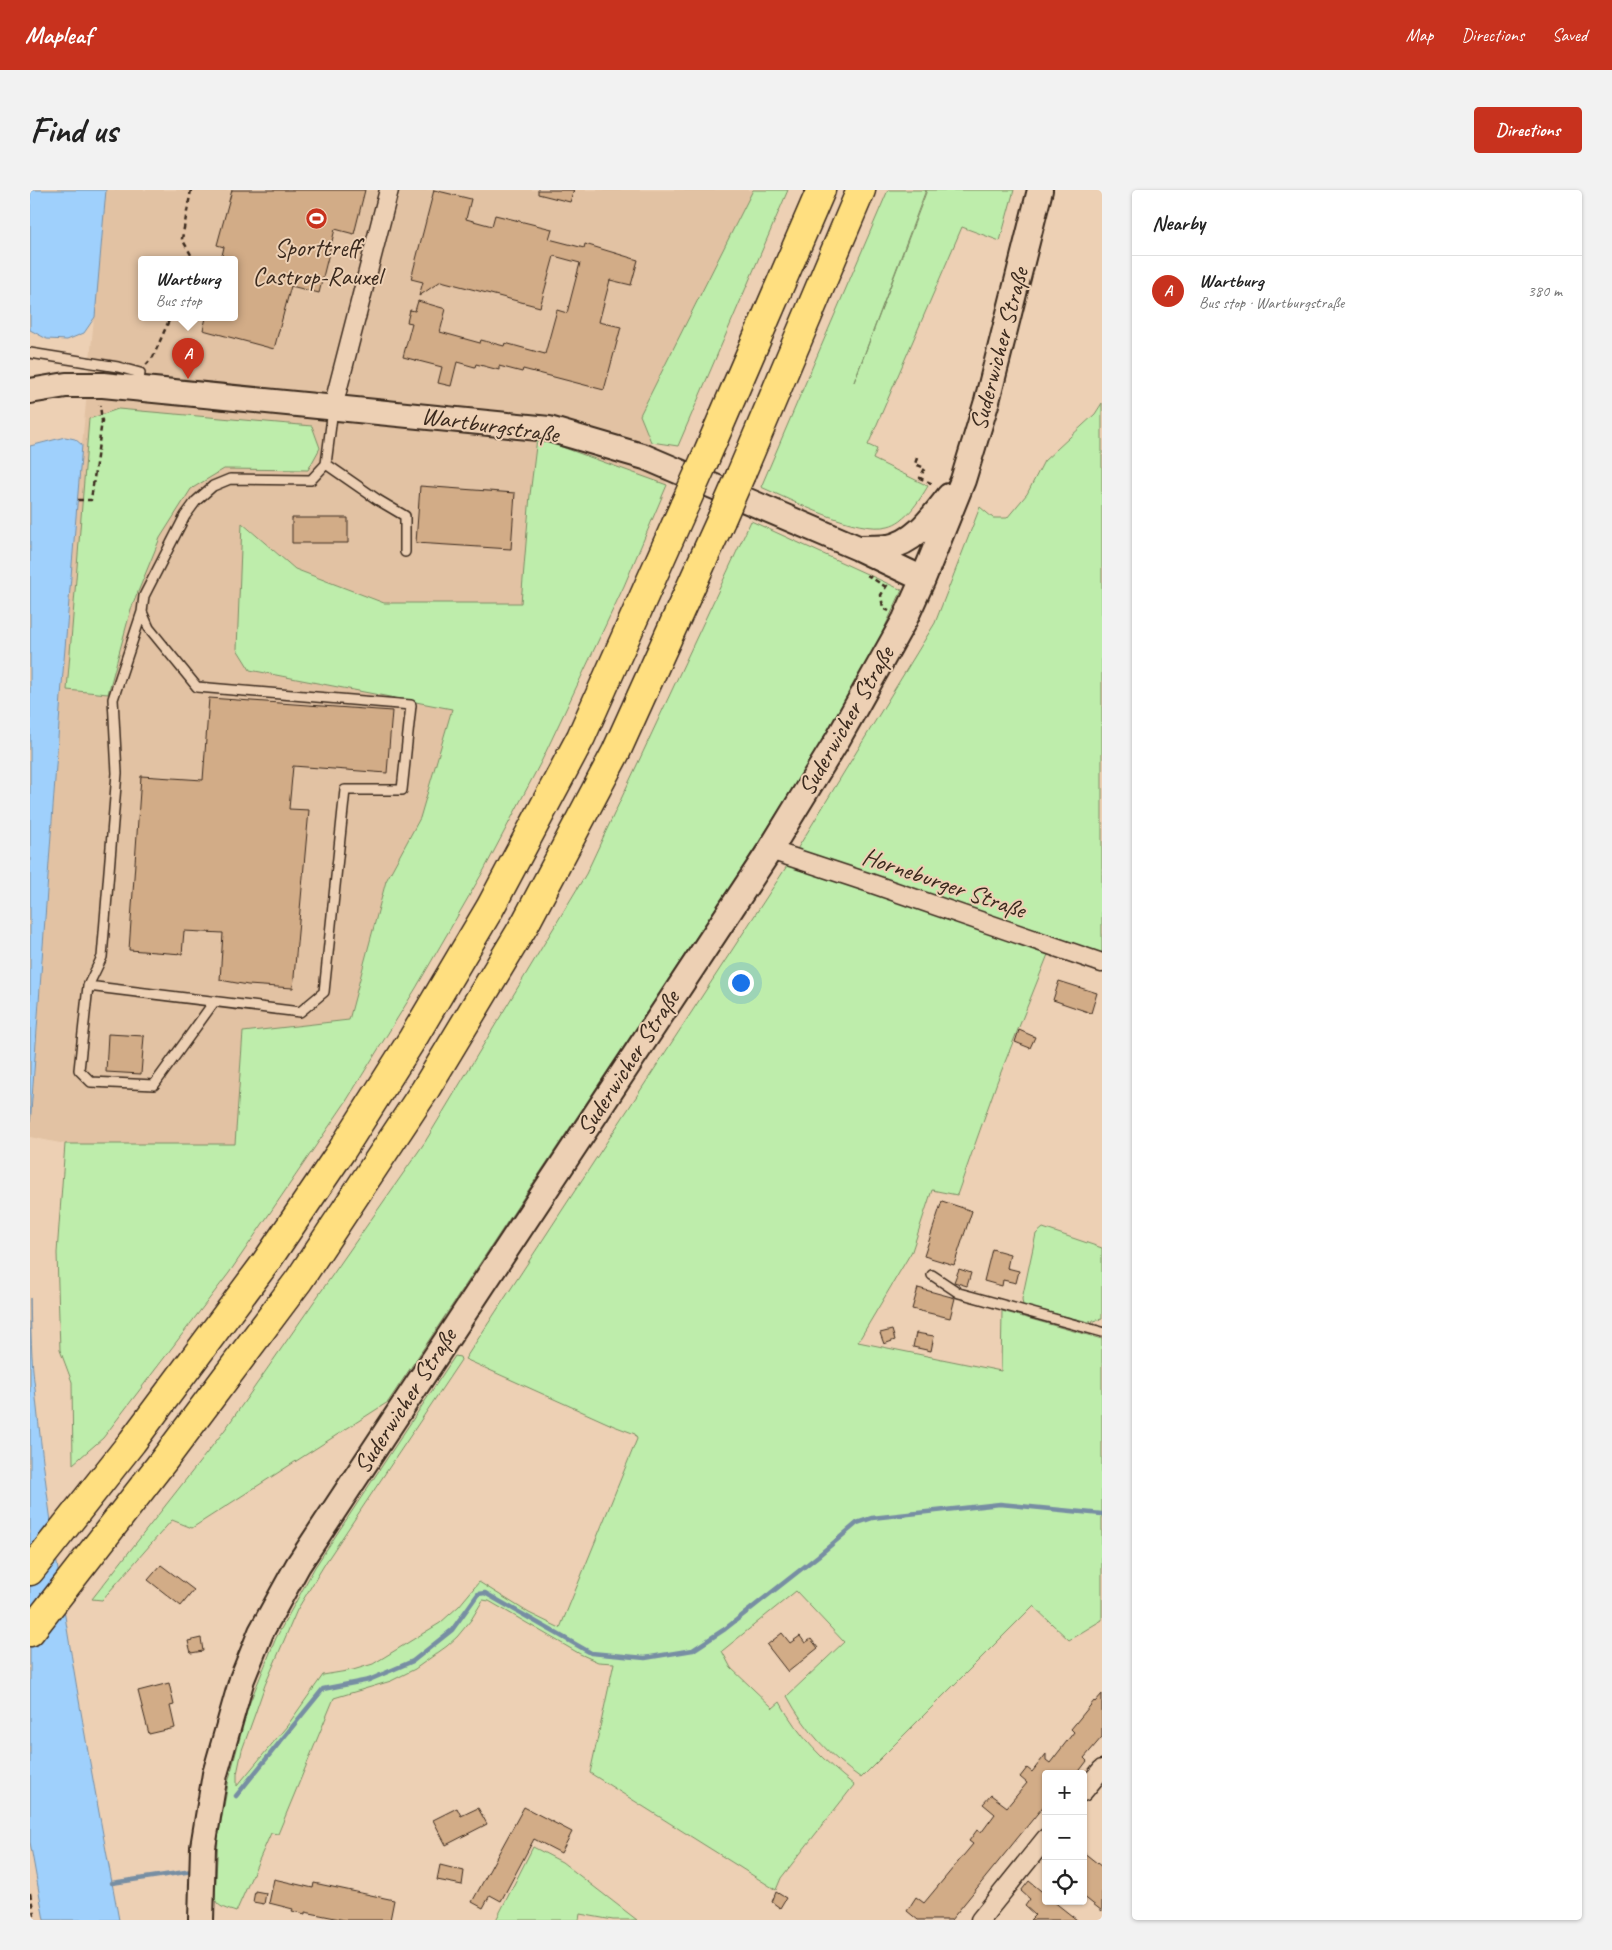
<!DOCTYPE html>
<html lang="en">
<head>
<meta charset="utf-8">
<style>
	body { margin:0; font-family:Caveat,sans-serif; background:#f2f2f2; color:#222 }
	.controls { position:absolute; right:15px; bottom:15px; display:grid; overflow:hidden; border-radius:5px; box-shadow:0 1px 4px #0004 }
	.controls button { width:45px; height:45px; display:grid; place-items:center; padding:0; border:0; border-bottom:1px solid #e0e0e0; background:#fff; color:#222; font:25px sans-serif }
	.you { position:absolute; left:710px; top:792px; width:18px; height:18px; margin:-12px; border:4px solid #fff; border-radius:50%; background:#1a73e8; box-shadow:0 0 0 8px #1a73e833 }
	.badge { display:grid; place-items:center; width:32px; height:32px; border-radius:50%; background:#c8321e; color:#fff; font-size:16px; font-weight:700 }
	.pin { position:absolute; translate:-50% -41px; filter:drop-shadow(0 1px 2px #0008) }
	.pin::after { content:''; position:absolute; top:26px; width:18px; height:15px; background:inherit; clip-path:polygon(0 0,100% 0,50% 100%) }
	.popup { position:absolute; left:108px; top:66px; width:100px; height:65px; box-sizing:border-box; display:grid; place-content:center; border-radius:5px; background:#fff; filter:drop-shadow(0 1px 4px #0005); font-size:16px; white-space:nowrap; color:#767676 }
	.popup b { font-size:19px; color:#222 }
	.popup::after { content:''; position:absolute; left:50%; top:100%; margin-left:-10px; border:10px solid transparent; border-top-color:#fff }
	.list { margin:0; padding:0; list-style:none }
	h2 { display:flex; justify-content:space-between; align-items:center; height:65px; margin:0; padding:0 20px; font-size:21px }
	h2 small { font-size:16px; font-weight:400; color:#767676 }
	.list li { display:grid; grid-template-columns:32px 1fr auto; gap:15px; align-items:center; box-sizing:border-box; height:70px; padding:0 20px; border-top:1px solid #e0e0e0 }
	.list b { display:block; font-size:19px; white-space:nowrap }
	.list p { margin:0; font-size:16px; white-space:nowrap; color:#767676 }
	.list em { font-size:16px; font-style:normal; color:#767676 }
	.icon { flex:none; width:28px; height:28px; fill:none; stroke:currentColor; stroke-width:2; stroke-linecap:round; stroke-linejoin:round }
	.map { position:relative; flex:none; width:1072px; height:1730px; overflow:hidden; border-radius:5px }
	header { display:flex; align-items:center; gap:30px; box-sizing:border-box; height:70px; padding:0 25px; background:#c8321e; color:#fff }
	header strong { font-size:24px }
	nav { display:flex; gap:28px; margin-inline-start:auto; font-size:18px }
	.intro { display:flex; align-items:center; justify-content:space-between; box-sizing:border-box; height:120px; padding:0 30px }
	h1 { margin:0; font-size:35px }
	.button { padding:12px 22px; border-radius:5px; background:#c8321e; color:#fff; font-size:18px; font-weight:700 }
	main { display:flex; gap:30px; padding:0 30px }
	aside { flex:1; background:#fff; border-radius:5px; box-shadow:0 1px 4px #0004 }
	.map>svg:first-child { display:block }
	.built { fill:#e2c2a3; fill-rule:evenodd }
	.green { fill:#beedab; stroke:#7c8c64 }
	.water { fill:#9fd0fc; stroke:#778ea3 }
	.lines { fill:none; stroke-linecap:round; stroke-linejoin:round }
	.stream { stroke:#778ea3; stroke-width:4.5 }
	.building { fill:#d2ac87; stroke:#3b2a1e }
	.service-casing { stroke:#3b2a1e; stroke-width:12 }
	.minor-casing { stroke:#3b2a1e; stroke-width:21 }
	.secondary-casing { stroke:#3b2a1e; stroke-width:28 }
	.motorway-casing { stroke:#3b2a1e; stroke-width:31 }
	.path { stroke:#3b2a1e; stroke-width:2.5; stroke-dasharray:5 4; stroke-linecap:butt }
	.service { stroke:#edd0b4; stroke-width:9 }
	.minor { stroke:#edd0b4; stroke-width:18 }
	.secondary { stroke:#edd0b4; stroke-width:24 }
	.motorway { stroke:#ffdf80; stroke-width:28 }
	.motorway-bridge-casing { stroke:#3b2a1e; stroke-width:31; stroke-linecap:butt }
	.motorway-bridge { stroke:#ffdf80; stroke-width:28 }
	.labels { text-anchor:middle; dominant-baseline:central; stroke-width:4; stroke-linejoin:round; paint-order:stroke }
	.poi-label { font-size:25px; fill:#3b2a1e; stroke:#edd0b4 }
	.street-label { font-size:25px; fill:#3b2a1e; stroke:#edd0b4 }
</style>
</head>
<body>
<header>
<strong>Mapleaf</strong>
<nav><a>Map</a><a>Directions</a><a>Saved</a></nav>
</header>
<div class="intro"><h1>Find us</h1><a class="button">Directions</a></div>
<main>
<div class="map">
<svg width="1072" height="1730" viewBox="0 0 1072 1730">
	<rect width="100%" height="100%" fill="#edd0b4"/>
	<filter id="ink" filterUnits="userSpaceOnUse"><feTurbulence type="fractalNoise" baseFrequency=".02" numOctaves="2"/><feDisplacementMap in="SourceGraphic" scale="10" xChannelSelector="R" yChannelSelector="G"/><feConvolveMatrix kernelMatrix="1 2 1 2 8 2 1 2 1" color-interpolation-filters="sRGB"/></filter>
	<g filter="url(#ink)">
		<path class="built" d="M76 0H723L610 225 637 295 508 248 500 305 492 413H354L265 379 213 333 220 480 423 518 390 628 356 691 319 830 213 842 205 955 35 954 0 947 31 506 52 255ZM112 70H204V128H112Z"/>
		<path class="green" d="M723 0H758L648 256 621 252 610 225Z
			M858 0H896L824 192 897 0H984L970 51 932 37 838 255 847 259 843 269 898 296C889 311 876 332 858 336 827 344 761 310 731 297Z
			M1072 213V763L1025 747 967 892 927 1005 902 1000 882 1061 828 1152 971 1181 972 1121 1072 1149V1430L1039 1450 1003 1416 831 1588C799 1566 775 1539 757 1506L814 1452 766 1401 692 1461 701 1478 743 1518 750 1512C768 1546 794 1571 824 1595L751 1688 746 1700 560 1583 584 1473 568 1472 550 1464 459 1411 453 1410 441 1430 427 1447 417 1456 385 1479 361 1491 304 1508 248 1644 241 1643 206 1722C198 1719 188 1718 185 1709L188 1648 199 1589 218 1517 246 1448 285 1377 425 1166 430 1167 431 1170 296 1372 267 1420 235 1495 225 1524 212 1560 207 1584V1596L257 1536 293 1485 323 1480 343 1474 410 1433 429 1416 449 1392 499 1423 530 1438 607 1249 605 1244 584 1236 435 1169 755 679 905 433 950 317 963 328H977L997 304 1014 271 1065 224Z
			M88 219 282 236 290 258 278 280 194 279 161 299 130 348 101 419 78 504 37 500 59 229Z
			M507 248 637 295 594 396 512 570 454 680 386 798 315 913 199 1083 73 1248 43 1274 42 1192 30 1160 27 1063 35 954H205L213 842 319 830 356 691 390 628 422 519 220 480 207 459 212 333 265 379 354 413H491L500 305Z
			M721 331 872 400 826 499 714 675 358 1212 162 1338 142 1330 72 1410 62 1409 194 1241 395 952 556 684Z
			M1013 1038 1072 1058V1129L1059 1132 993 1116 992 1109 1006 1044Z
			M503 1657 532 1672 607 1730H583L550 1724 549 1730H466Z"/>
		<path class="water" d="M0 0H76L65 127 54 143 37 150 17 149 0 140Z
			M35 247 45 249 52 255 31 506 0 937V256Z
			M0 1108C1 1138 1 1169 5 1199 23 1377 56 1554 89 1730H14L0 1652Z"/>
		<g class="lines">
			<path class="stream" d="M206 1606 293 1499 339 1490 383 1471 422 1440 448 1404 455 1403 561 1463 615 1468 663 1460 695 1439 788 1366 827 1333 842 1328 970 1314 1072 1324
				M82 1693 162 1681"/>
		</g>
		<path class="building" d="M202 0H335L324 44 305 39 289 103 261 96 244 159 173 140 176 128H204V70H191L194 57 187 55Z
			M404 0 441 9 436 29 462 36 465 25 522 39 519 49 554 58 555 54 608 70 601 95 580 90 569 132 591 137 574 200 493 179 492 182 469 176V180L446 174 445 177 427 172 421 196 408 193 412 177 373 167 382 133 377 132 380 120 385 121 388 111 416 119 410 142 450 153 451 150 474 156 475 153 515 164 527 120 537 123 550 73 524 66 510 117 411 91 389 106 393 92 381 89Z
			M508 0H544L540 12 508 4Z
			M390 296 485 303 481 359 386 353Z
			M262 328H318V353H262Z
			M179 508 362 521 357 583 263 576 259 619 279 620 263 798 218 795 190 790 193 743 154 741 152 764 99 760 111 586 173 590Z
			M1029 791 1067 803 1061 823 1023 810Z
			M989 840 1005 847 1000 858 985 852Z
			M78 844 114 846 111 884 76 882Z
			M912 1011 942 1021 924 1075 894 1066Z
			M962 1059 980 1064 977 1078 989 1081 986 1093 973 1090 972 1096 954 1091Z
			M929 1079 941 1083 937 1096 924 1092Z
			M888 1098 925 1108 920 1128 882 1119Z
			M862 1140 865 1150 854 1154 850 1143Z
			M886 1143 904 1146 901 1161 883 1157Z
			M131 1375 164 1400 151 1416 118 1390Z
			M752 1443 760 1453 770 1446 775 1453 781 1449 788 1458 758 1482 737 1455Z
			M171 1448 173 1461 161 1463 158 1451Z
			M139 1493 144 1515 140 1516 145 1538 119 1544 108 1501Z
			M1072 1504V1547L1054 1568 1057 1571 1047 1584H1016V1613L921 1730H888L877 1721 886 1707 894 1713 943 1654 939 1651 947 1640 951 1643 965 1624 953 1614 961 1605 977 1617 997 1593 990 1587 997 1578 1002 1582 1016 1564V1570L1020 1573 1044 1542 1041 1539 1064 1511 1065 1512Z
			M494 1617 542 1642 531 1663 504 1649 471 1711 460 1705 453 1718 442 1712Z
			M427 1618 431 1626 448 1618 457 1634 416 1655 403 1630Z
			M1053 1662 1072 1677V1721L1053 1706Z
			M410 1675 434 1681 432 1695 407 1690Z
			M244 1689 283 1698 284 1693 364 1710 360 1730H315L275 1722V1724L262 1721 263 1719 239 1713Z
			M999 1691 1016 1705V1711H1023L1047 1730H1000L1005 1725 995 1716 1000 1709 991 1701Z
			M225 1701 236 1703 234 1714 223 1712Z
			M746 1702 756 1708 750 1718 742 1712Z"/>
		<g class="lines">
			<defs>
				<path id="service" d="M0 163 88 177 110 183 108 198
					M296 274 348 310 375 326V362
					M112 422 83 509 87 583 72 767 58 796 49 880 61 892 124 895 184 812
					M58 796 270 822 294 802 315 600H372L381 515 167 497 119 438 112 422 114 406 155 326 166 311 183 296 200 289 281 290 296 274 303 219
					M902 1085 929 1103 1072 1142"/>
				<path id="minor" d="M303 217 359 0
					M740 660 837 692 1072 773
					M1053 1602 1072 1579
					M950 1730 1016 1648"/>
				<path id="secondary" d="M0 201 36 195H73L519 239 615 267 828 358 893 389
					M830 358C839 358 849 358 858 357 885 353 903 326 919 306
					M171 1730 173 1657 185 1584 212 1489 231 1442 268 1375 740 660 808 549 875 429 893 389 933 290 957 211 1010 0"/>
				<path id="motorway" d="M675 269 791 0
					M711 284 831 0
					M0 1381 102 1252 236 1072 312 960 383 848 460 718 551 547 655 314
					M0 1442 134 1270 269 1090 395 900 495 734 586 562 691 330"/>
			</defs>
			<use href="#service" class="service-casing"/>
			<use href="#minor" class="minor-casing"/>
			<use href="#secondary" class="secondary-casing"/>
			<use href="#motorway" class="motorway-casing"/>
			<path class="path" d="M161 0 152 49 164 70
				M116 175 123 167 140 128
				M887 268 885 274 895 278 890 288 905 295
				M48 310H61L72 231 70 215
				M837 385 856 397
				M859 421 853 418 851 405 859 392
				M0 1703 5 1730"/>
			<use href="#service" class="service"/>
			<use href="#minor" class="minor"/>
			<use href="#secondary" class="secondary"/>
			<use href="#motorway" class="motorway"/>
			<defs>
				<path id="motorway-bridge" d="M655 314 675 269
					M691 330 711 284"/>
			</defs>
			<use href="#motorway-bridge" class="motorway-bridge-casing"/>
			<use href="#motorway-bridge" class="motorway-bridge"/>
		</g>
	</g>
	<defs>
		<symbol id="stadium-disc" viewBox="-11 -11 22 22"><circle r="9.5" fill="#c8321e" stroke="#edd0b4"/><path d="M0-5a6.5 5 0 1 0 0 10a6.5 5 0 1 0 0-10ZM-3.5-1.8h7v3.6h-7Z" fill="#fff"/></symbol>
	</defs>
	<g fill-rule="evenodd">
		<use href="#stadium-disc" x="274" y="16" width="25" height="25"/>
	</g>
	<g class="labels">
		<g class="poi-label">
			<text x="287" y="58">Sporttreff<tspan x="287" dy="29">Castrop-Rauxel</tspan></text>
		</g>
		<g class="street-label">
			<text transform="translate(969 159) rotate(-75)">Suderwicher Straße</text>
			<text transform="translate(460 235) rotate(8)">Wartburgstraße</text>
			<text transform="translate(816 531) rotate(-60)">Suderwicher Straße</text>
			<text transform="translate(914 693) rotate(19)">Horneburger Straße</text>
			<text transform="translate(598 873) rotate(-57)">Suderwicher Straße</text>
			<text transform="translate(375 1211) rotate(-57)">Suderwicher Straße</text>
		</g>
	</g>
</svg>
<div class="controls">
<button>+</button>
<button>−</button>
<button><svg class="icon" aria-label="locate" viewBox="0 0 24 24"><circle cx="12" cy="12" r="6"/><path d="M12 2v4M12 18v4M2 12h4M18 12h4"/></svg></button>
</div>
<div class="you"></div>
<div class="pin badge" style="left:158px;top:189px">A</div>
<div class="popup"><b>Wartburg</b>Bus stop</div>
</div>
<aside>
<h2>Nearby<small></small></h2>
<ul class="list">
<li><span class="badge">A</span><div><b>Wartburg</b><p>Bus stop · Wartburgstraße</p></div><em>380 m</em></li>
</ul>
</aside>
</main>
</body>
</html>
